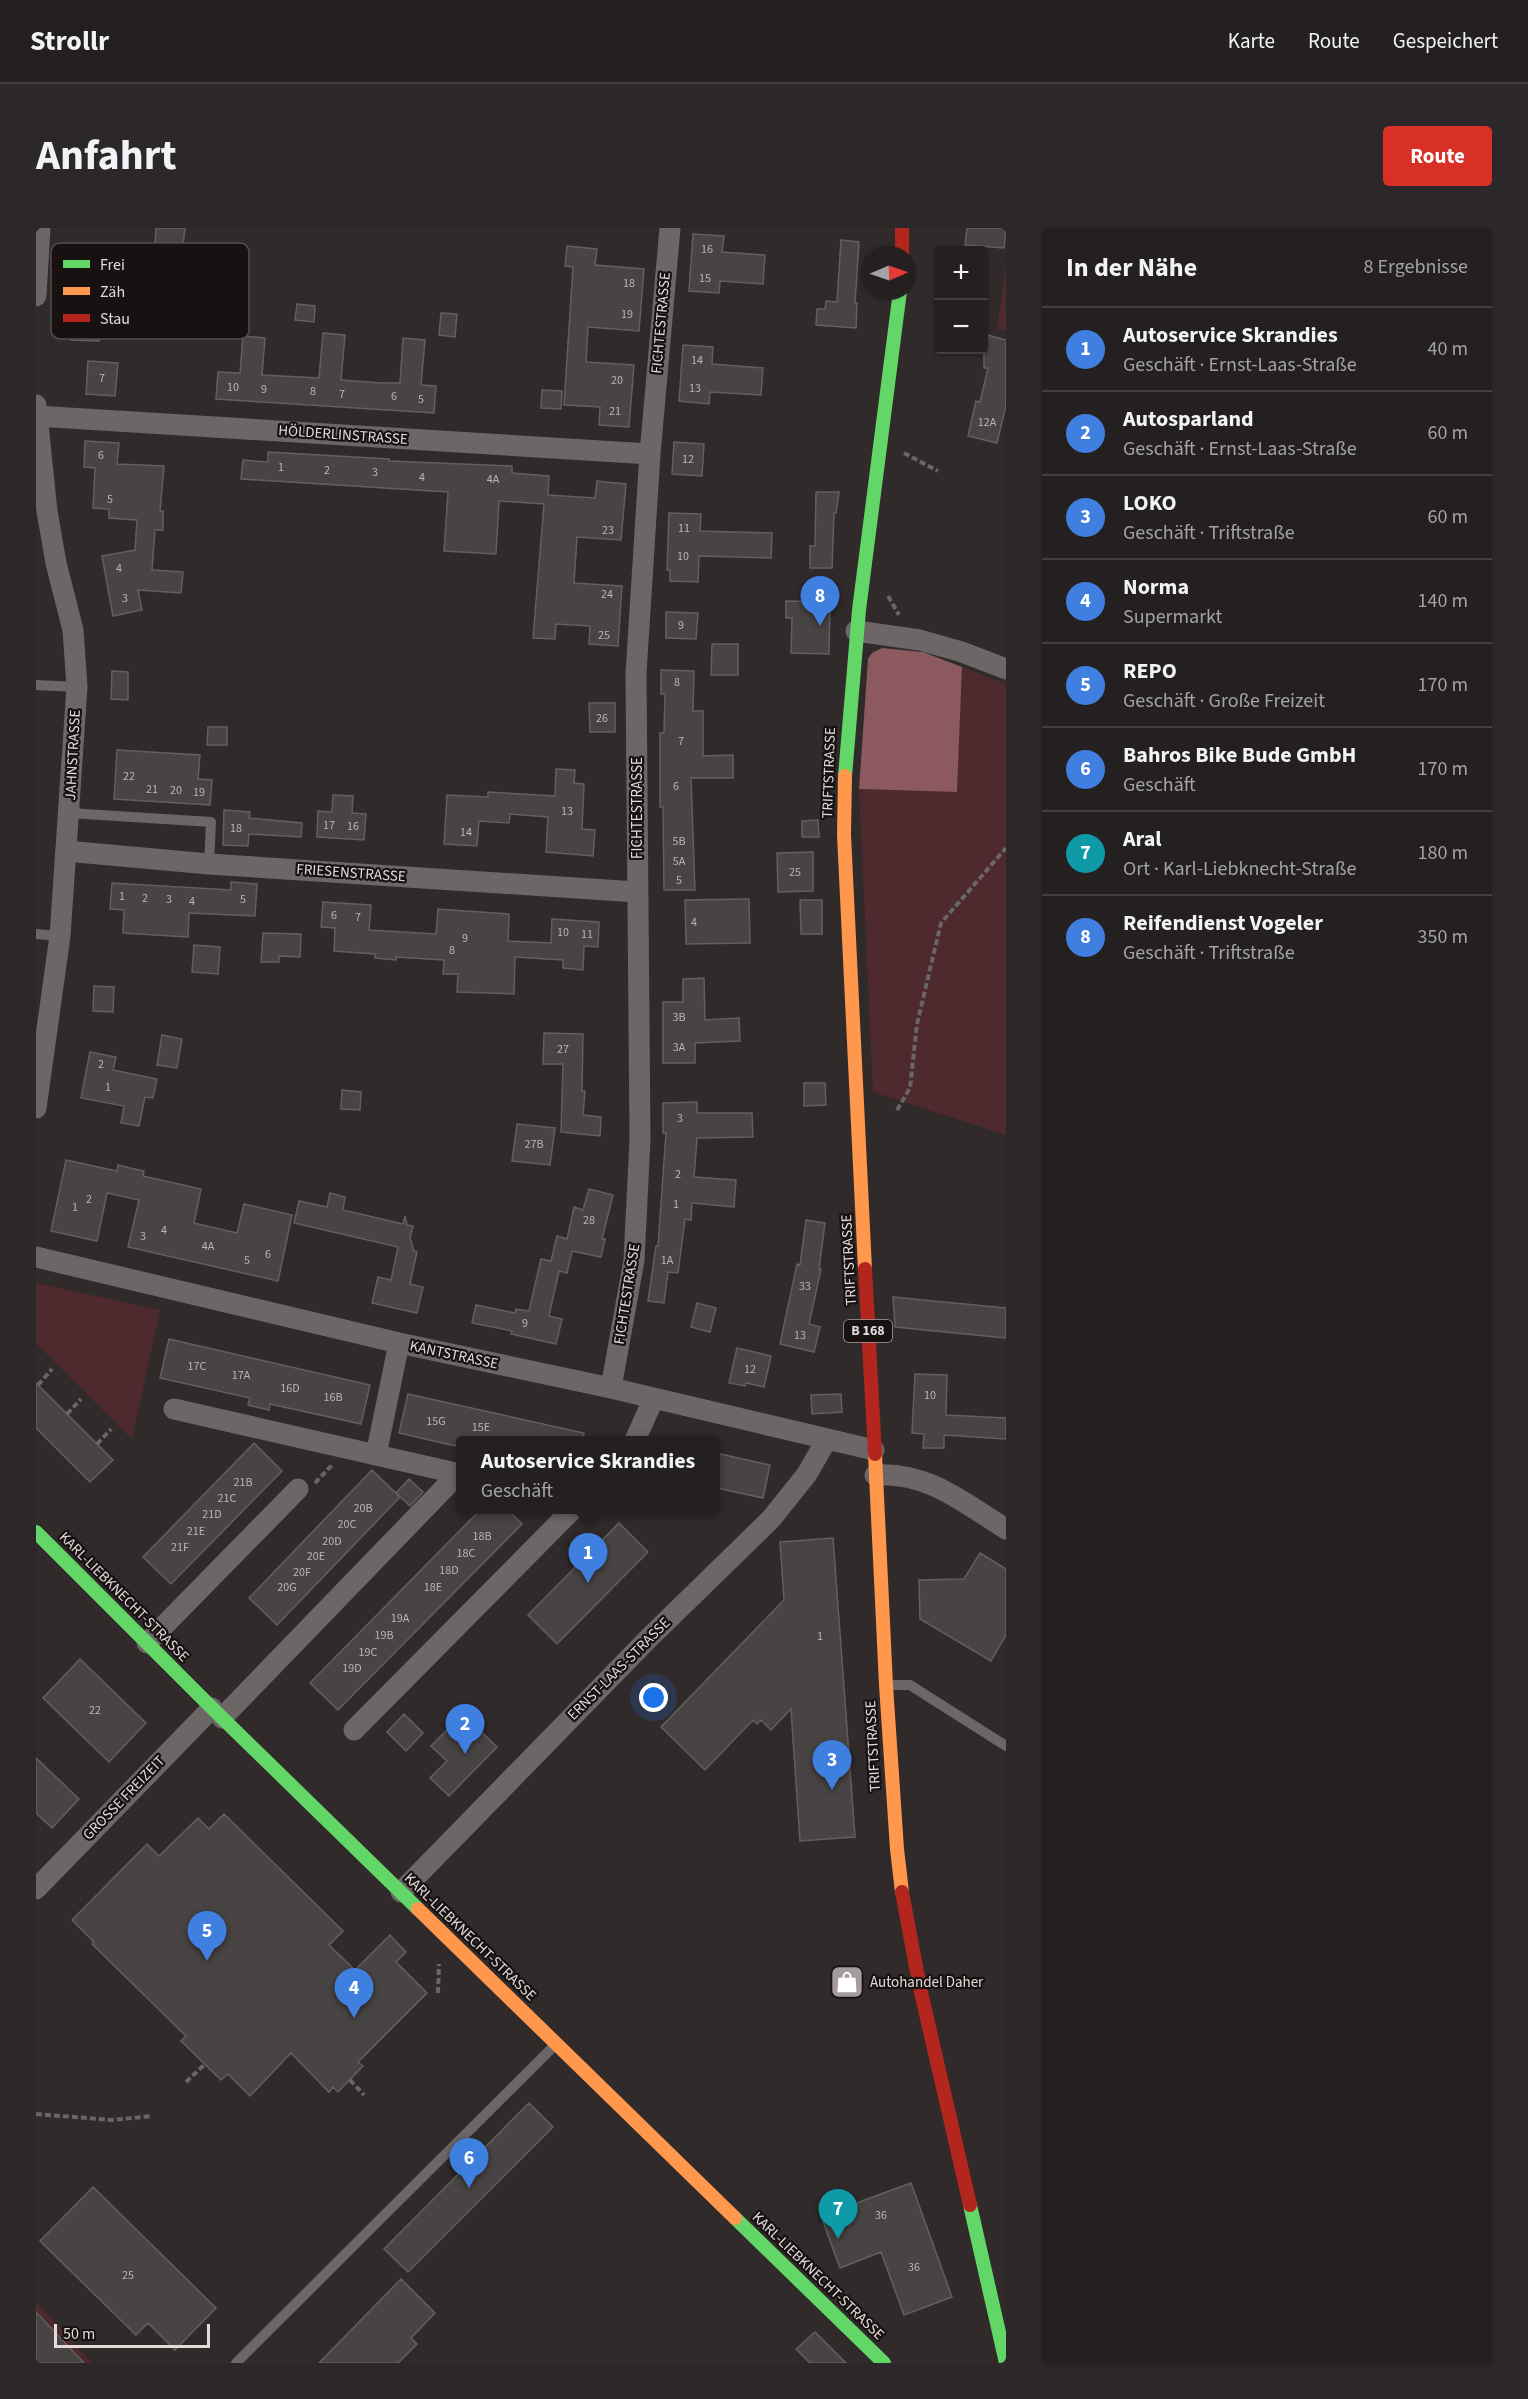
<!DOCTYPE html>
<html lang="de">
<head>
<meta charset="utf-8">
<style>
	body { margin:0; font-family:"Source Sans 3",sans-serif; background:#2c2829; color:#f1f3f6 }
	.controls { position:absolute; right:18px; top:18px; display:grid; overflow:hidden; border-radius:6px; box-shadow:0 2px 4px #0004 }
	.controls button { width:54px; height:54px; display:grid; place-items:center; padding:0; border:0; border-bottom:2px solid #413e3e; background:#242020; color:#f1f3f6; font:30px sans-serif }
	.compass { position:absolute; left:826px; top:18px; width:54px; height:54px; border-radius:50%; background:#242020; box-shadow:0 2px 4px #0004; rotate:88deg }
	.scale { position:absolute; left:18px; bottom:15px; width:156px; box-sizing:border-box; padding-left:6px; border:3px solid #e3dada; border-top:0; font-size:16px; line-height:21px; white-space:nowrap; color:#e3dada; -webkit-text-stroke:4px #171111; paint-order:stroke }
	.you { position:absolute; left:618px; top:1470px; width:21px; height:21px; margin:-15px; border:4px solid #fff; border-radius:50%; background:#1a73e8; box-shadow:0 0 0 9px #1a73e833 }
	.badge { display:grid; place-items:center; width:39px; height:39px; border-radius:50%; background:#d93025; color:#fff; font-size:20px; font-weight:700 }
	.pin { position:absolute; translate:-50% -50px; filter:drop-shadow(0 2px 3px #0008) }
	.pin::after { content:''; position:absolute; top:32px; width:21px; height:18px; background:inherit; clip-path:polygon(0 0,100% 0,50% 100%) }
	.popup { position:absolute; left:420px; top:1208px; width:264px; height:78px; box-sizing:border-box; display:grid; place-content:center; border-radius:6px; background:#242020; filter:drop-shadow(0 2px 4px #0005); font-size:20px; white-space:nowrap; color:#a3a3a5 }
	.popup b { font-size:22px; color:#f1f3f6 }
	.popup::after { content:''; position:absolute; left:50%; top:100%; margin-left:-12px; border:12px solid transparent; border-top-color:#242020 }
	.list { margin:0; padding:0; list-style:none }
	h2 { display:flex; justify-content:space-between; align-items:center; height:78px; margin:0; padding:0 24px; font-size:26px }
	h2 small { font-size:20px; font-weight:400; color:#a3a3a5 }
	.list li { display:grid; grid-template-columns:39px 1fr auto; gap:18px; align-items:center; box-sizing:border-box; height:84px; padding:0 24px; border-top:2px solid #413e3e }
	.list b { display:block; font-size:22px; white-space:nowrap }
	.list p { margin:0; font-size:20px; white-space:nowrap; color:#a3a3a5 }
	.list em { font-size:20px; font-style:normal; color:#a3a3a5 }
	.map { position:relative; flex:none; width:970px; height:2135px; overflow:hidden; border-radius:6px }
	header { display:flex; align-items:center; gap:36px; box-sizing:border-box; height:84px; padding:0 30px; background:#242020; border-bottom:2px solid #413e3e }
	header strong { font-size:28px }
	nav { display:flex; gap:33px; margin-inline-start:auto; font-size:21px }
	.intro { display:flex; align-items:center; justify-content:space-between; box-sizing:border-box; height:144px; padding:0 36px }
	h1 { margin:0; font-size:42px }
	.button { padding:15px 27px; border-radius:6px; background:#d93025; color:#fff; font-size:21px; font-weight:700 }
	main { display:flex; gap:36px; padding:0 36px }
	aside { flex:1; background:#242020; border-radius:6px; box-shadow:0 2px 4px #0004 }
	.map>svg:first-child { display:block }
	.green { fill:#4e2a2e }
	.water { fill:#8b595e }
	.building { fill:#494444; stroke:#645f5f; stroke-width:1.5 }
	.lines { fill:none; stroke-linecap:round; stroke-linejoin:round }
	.path { stroke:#6a6666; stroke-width:4; stroke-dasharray:6 3; stroke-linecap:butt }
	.lane { stroke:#6c6667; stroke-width:10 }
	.street { stroke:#6c6667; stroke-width:21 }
	.fast { stroke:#63d668; stroke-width:14 }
	.slow { stroke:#ff974d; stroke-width:14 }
	.jam { stroke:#b3261e; stroke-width:14 }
	.labels { text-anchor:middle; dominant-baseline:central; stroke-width:4.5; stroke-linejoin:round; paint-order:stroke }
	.number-label { font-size:12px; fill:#bcb4b4 }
	.shield { fill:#171111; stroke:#a69e9e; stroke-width:1.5 }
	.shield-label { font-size:14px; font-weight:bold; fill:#e3dada }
	.street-label { font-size:15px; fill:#e3dada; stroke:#171111 }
	.poi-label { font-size:15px; fill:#e3dada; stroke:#171111; text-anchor:start }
	.key { fill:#171111; stroke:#544d4d; stroke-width:1.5 }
	.key-label { font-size:16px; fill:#e3dada }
</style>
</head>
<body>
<header>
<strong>Strollr</strong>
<nav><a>Karte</a><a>Route</a><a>Gespeichert</a></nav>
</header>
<div class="intro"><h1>Anfahrt</h1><a class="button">Route</a></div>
<main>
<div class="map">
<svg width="970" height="2135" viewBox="0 0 970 2135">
	<rect width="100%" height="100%" fill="#302a2a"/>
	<path class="green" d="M970 38V103L961 100Z
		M926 439 970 456V907L837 864 823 561 921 564Z
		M0 1055 124 1082 96 1211 0 1115Z
		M0 2074 56 2135H0Z"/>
	<path class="water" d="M846 420 887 424 926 439 921 564 823 561 832 431 836 425Z"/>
	<path class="building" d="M120 0H149L147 18 119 16Z
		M931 0H970L968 20 929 17Z
		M657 6 688 8 686 24 729 27 727 56 684 53 683 65 653 63Z
		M805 12 823 14 819 75H821L820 100 780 97 781 81H789L790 73 801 74Z
		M531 18 561 21 559 37 608 41 603 103 552 99 550 134 598 137 593 199 563 197 564 179 528 177 537 39 529 38Z
		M40 23 66 25 64 53 39 52Z
		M261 76 279 78 278 94 259 92Z
		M174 77 196 79 194 98 172 96Z
		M37 85 64 86 63 113 35 112Z
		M405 85 421 86 419 109 403 107Z
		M287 105 309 107 305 152 345 155H364L367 110 389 112 385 157 400 158 398 185 180 171 182 144 204 145 207 108 229 110 226 147 283 150Z
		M948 106 970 112V177L961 215 932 208 940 173 944 174 952 140H948Z
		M647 117 677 119 676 136 727 140 725 167 674 164 673 176 643 173Z
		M52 133 82 135 79 168 50 166Z
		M506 162 526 163 525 181 505 180Z
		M49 213 83 215 81 236 128 238 124 283H127V302H119L116 342 147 344 145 365 102 362 106 382 77 388 66 328 99 322 101 292 73 290V281L57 280 59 240 48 239Z
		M638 214 668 216 666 248 636 246Z
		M232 224 353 231V233L476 238V245L513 248 512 267 559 270 561 253 590 256 585 312 541 309 538 355 586 358 582 418 553 416 554 398 520 396 519 411 497 410 508 276 463 273 460 326 408 323 412 264 205 251 207 232 232 234Z
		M780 264H803L800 285H798L796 340H774V318H779Z
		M633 285 665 286 664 303 736 305 735 330 663 328 662 354 634 353V342H631Z
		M750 373 794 374 793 426 755 425 756 390H750Z
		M630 384 662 385 660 411 630 410Z
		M676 416H702V447H675Z
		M625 442 658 443 657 483H667V528L697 527V550H655L659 662H628L627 579H624V505H628L629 466H625Z
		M76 443 92 444V472L75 471Z
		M553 475H579V504H554Z
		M172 499H191V517H171Z
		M81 522 164 527 162 551 176 552 174 577 78 571Z
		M520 541 539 542 538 555 548 556 546 601 559 602 557 628 510 624 512 589 474 586 473 595 443 593 441 618 408 616 411 567 452 569V564L519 568Z
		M297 567 317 568 316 585 330 586 328 612 281 609 282 583 296 584Z
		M188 582 214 584 213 590 266 595 265 609 213 606 212 618 187 617Z
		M782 592 783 609H766V593Z
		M777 624V663L742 664 741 625Z
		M195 654 221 656 219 688 153 685 152 709 87 705 88 682 74 681 76 655 195 662Z
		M710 671H713L714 715 650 716 649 672Z
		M764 672H786V706H765Z
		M287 674 335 677 333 702 400 706 402 681 473 686 472 713 515 715 516 691 563 694 562 719 548 718 547 742 527 740V732L479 729 478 766 421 764 422 746H407L408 732 360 729V732L339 730V726L298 723 299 700 285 699Z
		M227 705 265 706 264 729 243 728V734H225Z
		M158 717 184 719 182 746 156 744Z
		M668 750 669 792 703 790 704 813 659 815V835H627V774H647V751Z
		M58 758 78 759 77 784 57 783Z
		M508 805 547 806 546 863H549L547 887 565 889 564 908 525 904 527 836H507Z
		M126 807 146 811 141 840 121 837Z
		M54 824 80 829 77 842 121 851 117 870 109 869 103 898 85 895 88 878 45 870Z
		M768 855H789L790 877 768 878Z
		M306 862 325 864 324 882 305 881Z
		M661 874V885H716L717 909 661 910 658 949 700 952 698 979 656 975 655 992 649 991 642 1045 632 1044 628 1075 612 1073 620 1018H622L630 905H627V875Z
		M481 896 519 900 514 937 476 933Z
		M30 932 81 943 82 937 94 940 108 943 107 948 165 961 158 995 201 1005 208 976 256 987 242 1053 92 1019 103 972 71 965 61 1013 15 1003Z
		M553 961 577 967 566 1011H569L565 1029 536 1023 531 1045 523 1043 513 1088 526 1091 520 1116 475 1106 476 1103 436 1095 440 1077 479 1085 480 1081 493 1083 505 1031 515 1033 521 1008 531 1011 538 979 547 982Z
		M294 965 309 969 307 982 367 996 369 988 371 997 377 998 374 1010 378 1023 381 1024 374 1056 387 1059 381 1085 336 1075 342 1049 355 1052 362 1019 258 995 263 973 291 979Z
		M770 992 789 995 783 1041H785L773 1096 784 1099 778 1124 744 1116 761 1036 764 1037Z
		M857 1069 970 1080V1110L859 1099Z
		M661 1075 680 1080 674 1104 655 1099Z
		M133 1111 334 1157 325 1196 234 1176 233 1182 220 1179 212 1177 214 1170 124 1150Z
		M701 1120 735 1128 728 1159 710 1155 709 1158 693 1155Z
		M879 1146 911 1147 910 1187 970 1190V1211L908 1207V1220H887L888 1206 876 1205Z
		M0 1155 77 1232 54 1254 0 1200Z
		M372 1166 548 1205 547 1212H424V1219L363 1205Z
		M805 1166 806 1184 776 1186 775 1167Z
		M218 1215 246 1243 135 1356 107 1329Z
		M680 1225 734 1237 727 1270 680 1260Z
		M336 1242 364 1269 241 1397 213 1370Z
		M373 1251 387 1264 374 1278 360 1265Z
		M445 1281H471L486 1296 302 1482 274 1455Z
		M583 1295 612 1324 521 1416 492 1387Z
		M797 1310 819 1609 764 1613 755 1481 735 1502 725 1492 721 1496 717 1492 669 1542 625 1499 748 1372 744 1314Z
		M944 1325 970 1341V1407L955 1433 884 1391 883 1352 928 1351Z
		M44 1431 110 1495 73 1534 7 1470Z
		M368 1486 387 1505 370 1523 351 1504Z
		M427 1486 461 1519 413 1568 394 1550 411 1533 395 1518Z
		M0 1530 43 1571 16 1600 0 1585Z
		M188 1586 307 1703 293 1717 319 1742 354 1707 370 1724 360 1734 391 1765 322 1834 327 1838 302 1864 297 1859 293 1864 255 1825 214 1868 192 1846 185 1852 145 1813 150 1808 56 1716 58 1714 36 1692 111 1616 123 1628 162 1590 173 1601Z
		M493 1875 517 1899 372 2044 348 2021Z
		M875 1955 916 2069 868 2087 845 2024 804 2040 785 1988Z
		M57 1959 180 2080 139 2122 112 2095 100 2107 4 2013Z
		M365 2051 399 2085 375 2110 381 2116 362 2135H283Z
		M0 2084 48 2135H0Z
		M779 2104 810 2135H774L760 2121Z"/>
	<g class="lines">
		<path class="path" d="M868 225 902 243
			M852 368 863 387
			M861 882 874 860 881 796 905 695 970 620
			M2 1157 16 1141
			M31 1186 45 1171
			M61 1216 75 1201
			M279 1255 297 1236
			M402 1765 403 1736
			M314 1852 328 1867
			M150 1854 169 1836
			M0 1886 76 1892 116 1888"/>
		<path class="lane" d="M0 457 41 459
			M33 585 175 594 173 636
			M0 706 24 708
			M853 1457H874L970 1518
			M200 2135 520 1816"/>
		<path class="street" d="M0 68 4 0
			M0 177 11 283 20 335 37 402 41 459 24 708 0 880
			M0 188 614 226
			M820 403 884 412 926 424 970 441
			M30 623 173 636 601 664
			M0 1029 363 1115 575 1160 838 1222
			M575 1160 598 1032 604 912 600 445 614 226 634 0
			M138 1181 424 1246
			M599 1212 618 1170
			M340 1227 363 1115
			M839 1247C891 1243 928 1275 970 1301
			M111 1415 262 1261
			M186 1490 423 1245
			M318 1502 536 1282
			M0 1661 176 1480
			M365 1664 613 1410 735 1291 771 1246 791 1211"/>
		<path class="fast" d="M809 548 823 382 864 63
			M0 1304 176 1480 382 1681
			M934 1977 970 2135
			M699 1990 848 2135"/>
		<path class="slow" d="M809 548 808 607 829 1041
			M839 1226 850 1457 861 1621 866 1664
			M382 1681 699 1990"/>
		<path class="jam" d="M866 0V27
			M829 1041 839 1226
			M866 1664 884 1760 934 1977"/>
	</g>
	<defs>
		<symbol id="shop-square" viewBox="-11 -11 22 22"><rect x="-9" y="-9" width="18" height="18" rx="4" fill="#a49c9c" stroke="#171111"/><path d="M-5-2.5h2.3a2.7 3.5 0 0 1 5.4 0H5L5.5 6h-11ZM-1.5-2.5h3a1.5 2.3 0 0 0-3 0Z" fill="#fff"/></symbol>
	</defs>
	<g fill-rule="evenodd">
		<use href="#shop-square" x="792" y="1735" width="38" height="38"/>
	</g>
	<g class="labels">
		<g class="number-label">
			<text x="671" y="21">16</text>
			<text x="669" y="50">15</text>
			<text x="593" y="55">18</text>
			<text x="591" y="86">19</text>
			<text x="661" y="132">14</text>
			<text x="66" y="150">7</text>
			<text x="581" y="152">20</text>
			<text x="197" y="159">10</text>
			<text x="659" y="160">13</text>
			<text x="228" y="161">9</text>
			<text x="277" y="163">8</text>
			<text x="306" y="166">7</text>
			<text x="358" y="168">6</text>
			<text x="385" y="171">5</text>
			<text x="579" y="183">21</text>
			<text x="951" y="194">12A</text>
			<text x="65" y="227">6</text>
			<text x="652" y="231">12</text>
			<text x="245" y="239">1</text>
			<text x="291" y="242">2</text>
			<text x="339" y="244">3</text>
			<text x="386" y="249">4</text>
			<text x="457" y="251">4A</text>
			<text x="74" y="271">5</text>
			<text x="648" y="300">11</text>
			<text x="572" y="302">23</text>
			<text x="647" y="328">10</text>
			<text x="83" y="340">4</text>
			<text x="571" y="366">24</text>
			<text x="89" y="370">3</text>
			<text x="645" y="397">9</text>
			<text x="568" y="407">25</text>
			<text x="641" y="454">8</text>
			<text x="566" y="490">26</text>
			<text x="645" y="513">7</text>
			<text x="93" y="548">22</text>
			<text x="640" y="558">6</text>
			<text x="116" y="561">21</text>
			<text x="140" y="562">20</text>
			<text x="163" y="564">19</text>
			<text x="531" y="583">13</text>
			<text x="293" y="597">17</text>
			<text x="317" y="598">16</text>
			<text x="200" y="600">18</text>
			<text x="430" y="604">14</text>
			<text x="643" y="613">5B</text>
			<text x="643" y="633">5A</text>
			<text x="759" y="644">25</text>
			<text x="643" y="652">5</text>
			<text x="86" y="668">1</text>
			<text x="109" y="670">2</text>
			<text x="133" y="671">3</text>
			<text x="207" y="671">5</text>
			<text x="156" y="673">4</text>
			<text x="298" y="687">6</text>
			<text x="322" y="689">7</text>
			<text x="658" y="694">4</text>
			<text x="527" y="704">10</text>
			<text x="551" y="706">11</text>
			<text x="429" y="710">9</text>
			<text x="416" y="722">8</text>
			<text x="643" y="789">3B</text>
			<text x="643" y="819">3A</text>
			<text x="527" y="821">27</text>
			<text x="65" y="836">2</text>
			<text x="72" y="859">1</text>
			<text x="644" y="890">3</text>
			<text x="498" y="916">27B</text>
			<text x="642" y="946">2</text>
			<text x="53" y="971">2</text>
			<text x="640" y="976">1</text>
			<text x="39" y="979">1</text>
			<text x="553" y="992">28</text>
			<text x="128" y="1002">4</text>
			<text x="107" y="1008">3</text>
			<text x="172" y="1018">4A</text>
			<text x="232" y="1026">6</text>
			<text x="211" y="1032">5</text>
			<text x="631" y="1032">1A</text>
			<text x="769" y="1058">33</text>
			<text x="489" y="1095">9</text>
			<text x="764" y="1107">13</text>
			<text x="161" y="1138">17C</text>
			<text x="714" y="1141">12</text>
			<text x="205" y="1147">17A</text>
			<text x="254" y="1160">16D</text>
			<text x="894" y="1167">10</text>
			<text x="297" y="1169">16B</text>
			<text x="400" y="1193">15G</text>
			<text x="445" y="1199">15E</text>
			<text x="207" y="1254">21B</text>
			<text x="191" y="1270">21C</text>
			<text x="327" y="1280">20B</text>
			<text x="176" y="1286">21D</text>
			<text x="311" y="1296">20C</text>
			<text x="160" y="1303">21E</text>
			<text x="446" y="1308">18B</text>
			<text x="296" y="1313">20D</text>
			<text x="144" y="1319">21F</text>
			<text x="430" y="1325">18C</text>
			<text x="280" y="1328">20E</text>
			<text x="413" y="1342">18D</text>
			<text x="266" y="1344">20F</text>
			<text x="251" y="1359">20G</text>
			<text x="397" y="1359">18E</text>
			<text x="364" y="1390">19A</text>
			<text x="348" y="1407">19B</text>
			<text x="784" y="1408">1</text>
			<text x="332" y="1424">19C</text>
			<text x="316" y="1440">19D</text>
			<text x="59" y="1482">22</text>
			<text x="845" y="1987">36</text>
			<text x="878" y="2039">36</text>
			<text x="92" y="2047">25</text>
		</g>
		<rect class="shield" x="808" y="1092" width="48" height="22" rx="4.5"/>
		<g class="shield-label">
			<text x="832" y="1103">B 168</text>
		</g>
		<g class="street-label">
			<text transform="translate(625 95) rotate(-85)">FICHTESTRASSE</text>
			<text transform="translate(307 207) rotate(4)">HÖLDERLINSTRASSE</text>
			<text transform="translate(37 527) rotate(-87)">JAHNSTRASSE</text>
			<text transform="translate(793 545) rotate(-88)">TRIFTSTRASSE</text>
			<text transform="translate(601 580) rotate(-90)">FICHTESTRASSE</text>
			<text transform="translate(315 645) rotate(4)">FRIESENSTRASSE</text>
			<text transform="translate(813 1032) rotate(-93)">TRIFTSTRASSE</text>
			<text transform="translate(591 1066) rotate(-81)">FICHTESTRASSE</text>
			<text transform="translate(418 1127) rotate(12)">KANTSTRASSE</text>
			<text transform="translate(88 1369) rotate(45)">KARL-LIEBKNECHT-STRASSE</text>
			<text transform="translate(583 1441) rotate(-45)">ERNST-LAAS-STRASSE</text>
			<text transform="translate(837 1518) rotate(-93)">TRIFTSTRASSE</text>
			<text transform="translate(88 1570) rotate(-46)">GROSSE FREIZEIT</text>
			<text transform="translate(434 1709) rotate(44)">KARL-LIEBKNECHT-STRASSE</text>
			<text transform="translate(782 2048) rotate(44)">KARL-LIEBKNECHT-STRASSE</text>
		</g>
		<g class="poi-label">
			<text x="834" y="1754">Autohandel Daher</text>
		</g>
	</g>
	<rect x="15" y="15" width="198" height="96" rx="9" class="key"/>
	<rect x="27" y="32" width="27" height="8" fill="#63d668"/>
	<rect x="27" y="59" width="27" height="8" fill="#ff974d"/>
	<rect x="27" y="86" width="27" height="8" fill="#b3261e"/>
	<g class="key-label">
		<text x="64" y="42">Frei</text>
		<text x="64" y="69">Zäh</text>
		<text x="64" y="96">Stau</text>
	</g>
</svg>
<div class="controls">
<button>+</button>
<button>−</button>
</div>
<svg class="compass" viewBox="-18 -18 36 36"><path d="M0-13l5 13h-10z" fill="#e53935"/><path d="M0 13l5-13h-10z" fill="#a3a3a5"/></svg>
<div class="scale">50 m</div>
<div class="you"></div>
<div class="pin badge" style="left:552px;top:1355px;background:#3f7fe0">1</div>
<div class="popup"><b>Autoservice Skrandies</b>Geschäft</div>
<div class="pin badge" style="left:429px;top:1526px;background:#3f7fe0">2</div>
<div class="pin badge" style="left:796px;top:1562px;background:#3f7fe0">3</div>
<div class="pin badge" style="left:318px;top:1790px;background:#3f7fe0">4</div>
<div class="pin badge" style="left:171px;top:1733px;background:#3f7fe0">5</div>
<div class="pin badge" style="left:433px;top:1960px;background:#3f7fe0">6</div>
<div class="pin badge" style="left:802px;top:2011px;background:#0f9aa8">7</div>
<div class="pin badge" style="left:784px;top:398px;background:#3f7fe0">8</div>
</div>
<aside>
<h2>In der Nähe<small>8 Ergebnisse</small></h2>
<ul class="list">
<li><span class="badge" style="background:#3f7fe0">1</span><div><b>Autoservice Skrandies</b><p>Geschäft · Ernst-Laas-Straße</p></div><em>40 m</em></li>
<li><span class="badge" style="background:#3f7fe0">2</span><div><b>Autosparland</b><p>Geschäft · Ernst-Laas-Straße</p></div><em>60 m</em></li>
<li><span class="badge" style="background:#3f7fe0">3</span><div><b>LOKO</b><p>Geschäft · Triftstraße</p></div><em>60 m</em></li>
<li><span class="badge" style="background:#3f7fe0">4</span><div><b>Norma</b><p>Supermarkt</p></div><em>140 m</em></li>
<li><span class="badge" style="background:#3f7fe0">5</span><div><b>REPO</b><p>Geschäft · Große Freizeit</p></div><em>170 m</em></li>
<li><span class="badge" style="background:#3f7fe0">6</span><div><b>Bahros Bike Bude GmbH</b><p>Geschäft</p></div><em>170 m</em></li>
<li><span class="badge" style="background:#0f9aa8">7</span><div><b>Aral</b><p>Ort · Karl-Liebknecht-Straße</p></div><em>180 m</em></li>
<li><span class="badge" style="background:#3f7fe0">8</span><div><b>Reifendienst Vogeler</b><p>Geschäft · Triftstraße</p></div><em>350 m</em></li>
</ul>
</aside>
</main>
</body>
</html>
